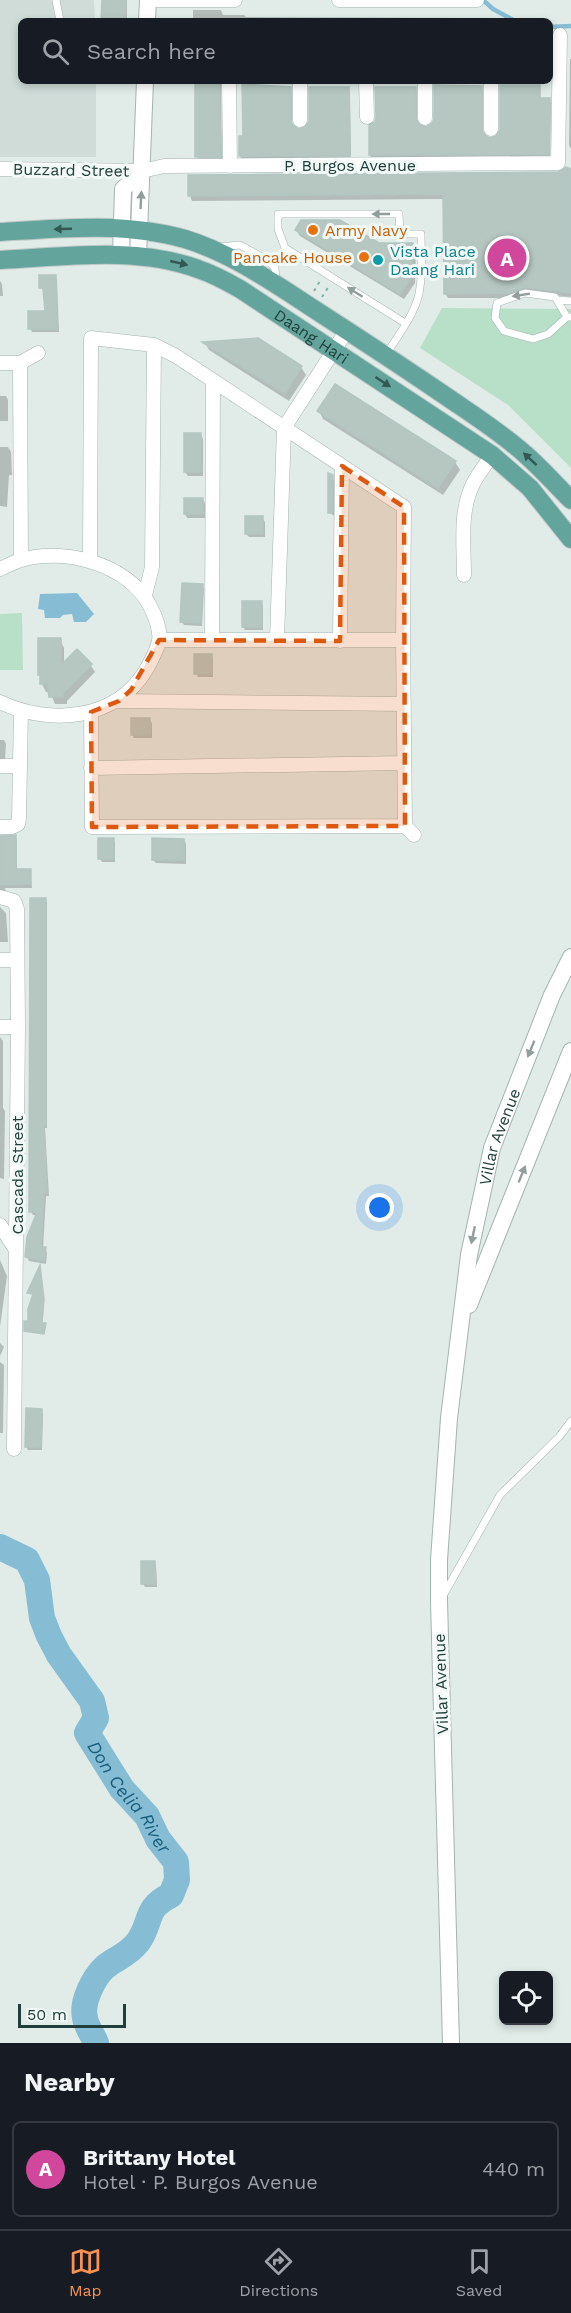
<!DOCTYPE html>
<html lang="en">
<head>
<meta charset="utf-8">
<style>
	body { margin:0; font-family:"Work Sans",sans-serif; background:#242831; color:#f1f3f6 }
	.controls { position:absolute; right:18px; bottom:18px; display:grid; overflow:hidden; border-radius:9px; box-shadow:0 3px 9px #0003 }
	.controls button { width:54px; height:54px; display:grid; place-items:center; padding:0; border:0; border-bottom:2px solid #363941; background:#171b24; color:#f1f3f6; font:30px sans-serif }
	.scale { position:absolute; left:18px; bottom:15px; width:108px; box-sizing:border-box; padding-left:6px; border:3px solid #203e3a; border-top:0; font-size:16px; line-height:21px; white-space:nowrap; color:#203e3a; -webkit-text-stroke:4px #f2f9f6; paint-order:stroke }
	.you { position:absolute; left:380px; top:1208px; width:21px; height:21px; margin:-15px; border:4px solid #fff; border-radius:50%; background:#1a73e8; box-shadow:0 0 0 9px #1a73e833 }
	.badge { display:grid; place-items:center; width:39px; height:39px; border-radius:50%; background:#f99252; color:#fff; font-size:20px; font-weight:700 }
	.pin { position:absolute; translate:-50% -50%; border:3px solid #fff; box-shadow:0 2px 6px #0006 }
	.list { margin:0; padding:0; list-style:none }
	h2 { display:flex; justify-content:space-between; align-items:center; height:78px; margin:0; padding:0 24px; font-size:26px }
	h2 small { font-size:20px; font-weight:400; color:#9ea1a6 }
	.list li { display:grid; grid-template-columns:39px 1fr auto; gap:18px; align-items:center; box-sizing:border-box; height:96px; margin:0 12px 12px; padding:0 12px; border:2px solid #363941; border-radius:9px }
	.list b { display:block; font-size:22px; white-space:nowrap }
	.list p { margin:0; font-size:20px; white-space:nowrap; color:#9ea1a6 }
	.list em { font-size:20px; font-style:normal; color:#9ea1a6 }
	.icon { flex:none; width:33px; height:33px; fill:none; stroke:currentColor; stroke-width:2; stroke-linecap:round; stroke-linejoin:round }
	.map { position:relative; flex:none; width:571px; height:2043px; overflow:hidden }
	.search { position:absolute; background:#171b24; box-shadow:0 3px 9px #0003; left:18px; right:18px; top:18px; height:66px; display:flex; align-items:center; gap:15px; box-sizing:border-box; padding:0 21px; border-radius:9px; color:#9ea1a6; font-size:22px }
	.sheet { height:186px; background:#171b24 }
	nav { display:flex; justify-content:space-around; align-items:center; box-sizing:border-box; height:84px; border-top:2px solid #363941; background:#171b24; font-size:16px; color:#9ea1a6 }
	nav a { display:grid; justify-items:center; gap:3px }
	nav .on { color:#f99252 }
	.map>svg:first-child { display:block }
	.built { fill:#cfdcd8 }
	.green { fill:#b8dfc8 }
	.water { fill:#86bdd5 }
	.shadow { fill:#0003 }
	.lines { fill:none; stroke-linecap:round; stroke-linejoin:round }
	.stream { stroke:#86bdd5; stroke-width:4.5 }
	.river { stroke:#86bdd5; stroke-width:26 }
	.building { fill:#b6c7c2; stroke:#b3c6c1; stroke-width:1.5 }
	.service-casing { stroke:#a3b4b1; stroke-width:8 }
	.minor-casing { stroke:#a3b4b1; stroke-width:15 }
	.tertiary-casing { stroke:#a3b4b1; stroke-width:18 }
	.primary-casing { stroke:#c1c9c8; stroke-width:20 }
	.path { stroke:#7fb2a9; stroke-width:2; stroke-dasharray:3 4.5; stroke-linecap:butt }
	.service { stroke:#fff; stroke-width:7 }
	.minor { stroke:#fff; stroke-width:14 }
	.tertiary { stroke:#fff; stroke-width:16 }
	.primary { stroke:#63a49d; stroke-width:18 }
	.oneway { fill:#909e9c }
	.oneway2 { fill:#315853 }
	.marked { fill:#de580e; fill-opacity:0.2; stroke:#de580e; stroke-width:4.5; stroke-dasharray:12 8; stroke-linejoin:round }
	.food-dot { fill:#e8710a; stroke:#f2f9f6; stroke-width:2 }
	.culture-dot { fill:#0f9aa8; stroke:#f2f9f6; stroke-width:2 }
	.labels { text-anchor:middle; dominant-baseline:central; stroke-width:6; stroke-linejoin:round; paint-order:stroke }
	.street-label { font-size:16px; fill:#203e3a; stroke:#f2f9f6 }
	.food-label { font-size:16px; fill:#c56008; stroke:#f2f9f6; text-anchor:start }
	.culture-label { font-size:16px; fill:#0d838f; stroke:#f2f9f6; text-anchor:start }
	.water-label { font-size:18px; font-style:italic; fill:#175e7d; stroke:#f2f9f6 }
</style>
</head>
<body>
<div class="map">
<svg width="571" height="2043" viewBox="0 0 571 2043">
	<rect width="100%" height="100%" fill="#e1ece9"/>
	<path class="built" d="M0 0H94L95 21H21V81H96V157H0Z"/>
	<path class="green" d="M442 308 571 309V468L508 405 420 348Z
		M22 613 23 670H0V614Z"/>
	<path class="water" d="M77 593 94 614 86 622H74L72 614 63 615 60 618H45L44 610 38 609 40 594Z"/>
	<path class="shadow" d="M103 0H127V21H103Z
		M193 10H221L223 15H244L246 17 494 18 496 21H193Z
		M570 59H571V149L569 146Z
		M197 81H221L222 160H199L197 156Z
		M539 87 541 100H549L551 103 550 157 372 159 370 155 371 126 415 88 417 92V124L426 129 481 88 483 92V135L490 139 497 138Z
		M290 89 292 92V126L299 131 306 129 348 89 350 92 351 159 242 160 240 156V137H245Z
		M571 170V297L528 292 511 298H448L445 293 444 199 192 201 190 196 559 174Z
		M296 230 379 244 412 245 416 251 415 283 404 299 300 236Z
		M55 277 57 280 59 332H32L30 328 47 313 45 291 41 288Z
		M0 281 2 284 3 296H0Z
		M205 343 301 367 306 375 289 401 209 350Z
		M0 396H6L8 400V421H0Z
		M319 411 455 462 460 470 443 495 323 419Z
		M185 435H201L203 439V476H188L185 472Z
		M0 447H8L11 452 12 475H9L7 507 0 506Z
		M332 476 334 480V516L329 512Z
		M202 499 205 503V518H187L185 514Z
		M262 518 265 522V537H249L246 534Z
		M202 585 204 589 202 626 184 625 182 622Z
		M261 603 263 606V630H245L243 627Z
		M60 640 64 648V664H90L95 672 67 701V704H55L50 692H46L42 684 39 674Z
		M211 655 213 659V677H198L196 673Z
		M149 720 152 723V738H134L132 735Z
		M0 740H4L6 744 5 760H0Z
		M0 837H15L17 840V870H30L32 888H5L6 892H0Z
		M113 840 115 843V862H102L100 859Z
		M184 840 186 844V864L156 863 153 860Z
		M45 899 47 903V1128H45L49 1196H46L43 1249 47 1252 46 1264 29 1261 27 1257 38 1215H33L31 1212Z
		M0 907 6 913 8 942H0Z
		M0 1037 3 1041V1108L5 1111 4 1179 0 1178Z
		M0 1260 7 1276 0 1327Z
		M0 1343 4 1347 0 1356Z
		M0 1362 4 1365 3 1433H0Z
		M41 1410 43 1414 42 1450H28L26 1446Z
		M154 1562 156 1566 157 1587H145L143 1584Z"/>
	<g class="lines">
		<path class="stream" d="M483 0 493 9 515 21
			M550 27 571 26"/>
		<path class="river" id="s1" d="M0 1547 27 1560 37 1580 42 1618 49 1636 59 1655 92 1701 96 1718 87 1733 122 1789 147 1816 158 1839 176 1862 177 1880 171 1895C143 1909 153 1921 138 1942 127 1956 117 1957 105 1967 94 1977 81 2002 85 2018 86 2026 93 2035 96 2043"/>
	</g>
	<path class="building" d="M102 0H126L125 21H101Z
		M195 81H219L221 157H195Z
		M242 84 291 87V121L293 125 299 129 305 127 309 121V87H349L350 156H239V136H243Z
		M434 85 482 86V130L486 136 490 138 496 136 500 130V85H540V98H550L549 154 369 155V125L375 122 376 117 375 87H416V119L420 125 426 127 432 123 434 119Z
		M566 167 571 169V293L525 287 508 293 444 294 443 194 188 196V175L558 172Z
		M301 220H340L379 243H413L412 276 400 294 295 230Z
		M39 275H56L57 329H28V311H45L43 288H39Z
		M258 338 302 366 285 394 202 342Z
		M335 384 456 461 438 488 317 411Z
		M184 433H201V472H184Z
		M328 473 333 475 332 513H328Z
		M184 498H203V514H184Z
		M245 516H263V534H245Z
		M182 583 203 584 201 623 180 622Z
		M242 601H262V627H242Z
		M38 638H61V665L77 649 92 664 63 693V697H49L47 684H40V675H38Z
		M194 654H212V674H194Z
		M131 718H150V735H131Z
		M16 835V869H31V884L0 885V836Z
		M98 838H114V859H98Z
		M152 838 184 839V860H152Z
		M30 898H46V1125H44L47 1193H44L41 1247H46L44 1261 25 1257 27 1237 37 1212H29Z
		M40 1265 44 1299 42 1323H46L44 1334 24 1331V1321H28V1309L33 1294 27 1293Z
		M26 1408 42 1409 41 1447H25Z
		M141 1561H155L156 1584H141Z"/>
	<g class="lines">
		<defs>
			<path id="service" d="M56 0 60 21
				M219 247 240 245 269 261 275 268 276 280
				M558 300 571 301
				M567 317 555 297 525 293 497 303 495 318 504 331 533 339 548 334 567 317H571
				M386 355C398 335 418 311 420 287 423 270 421 251 421 234H400L399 214H278V229L285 248 405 323
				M444 1594 500 1495 559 1437 571 1421"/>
			<path id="minor" d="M148 0H235
				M339 0H477
				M229 81 230 166
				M300 81V120
				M366 81 367 117
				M425 81V118
				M491 81V129
				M0 169 142 171 164 166 558 163 560 35
				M0 363H20L38 353
				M20 363 21 559
				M90 561 91 338 154 345 176 356 404 507 403 640 405 826 414 835
				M0 569C7 566 14 562 21 560 63 547 129 564 150 606 155 616 161 629 159 641 157 651 151 661 146 670 116 720 50 726 0 702
				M464 575C464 545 459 510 474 482 479 473 486 464 492 455
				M145 595 152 567 154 345
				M159 640H403
				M212 640 213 382
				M277 640 284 428 347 330
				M340 641 342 466
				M119 701 404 704
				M91 712 92 827 405 826
				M0 766H20
				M91 768 404 763
				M0 827H12L18 824 19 818 21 711
				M0 897 14 901 17 909 18 1027 14 1449
				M0 960H17
				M0 1027H18
				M0 1225 16 1250"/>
			<g id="tertiary">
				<path d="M147 21 148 0"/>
				<path d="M121 256 123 189 142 171"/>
				<path d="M138 257 145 81"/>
				<path d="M469 1305 571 1051"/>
				<path id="s2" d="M451 2043 439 1601V1560L449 1418 469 1255 492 1148 552 995 571 957"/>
			</g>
			<g id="primary">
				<path d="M0 232C61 228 126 222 185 239 234 254 278 286 320 313 365 342 409 371 453 401 478 418 504 435 526 455 542 469 556 485 571 500"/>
				<path id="s3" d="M0 260C64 257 136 246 198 269 213 274 226 281 240 289L492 455 530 488 571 539"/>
			</g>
		</defs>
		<use href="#service" class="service-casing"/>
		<use href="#minor" class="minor-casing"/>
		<use href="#tertiary" class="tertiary-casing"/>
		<use href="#primary" class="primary-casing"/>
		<path class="path" d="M314 291 320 281
			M322 297 329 286"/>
		<use href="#service" class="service"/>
		<use href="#minor" class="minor"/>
		<use href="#tertiary" class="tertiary"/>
		<use href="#primary" class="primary"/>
	</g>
	<defs><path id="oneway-solid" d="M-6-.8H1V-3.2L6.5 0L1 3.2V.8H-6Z" transform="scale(1.5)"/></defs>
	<g class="oneway">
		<use href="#oneway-solid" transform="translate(141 200) rotate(-87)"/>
		<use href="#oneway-solid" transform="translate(381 214) rotate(-180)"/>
		<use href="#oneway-solid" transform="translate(355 292) rotate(-148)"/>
		<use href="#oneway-solid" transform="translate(521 295) rotate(171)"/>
		<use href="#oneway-solid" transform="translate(531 1049) rotate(112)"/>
		<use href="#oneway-solid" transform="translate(522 1174) rotate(-68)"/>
		<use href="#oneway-solid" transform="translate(473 1235) rotate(102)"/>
	</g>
	<g class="oneway2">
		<use href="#oneway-solid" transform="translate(63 229) rotate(178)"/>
		<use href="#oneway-solid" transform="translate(179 263) rotate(13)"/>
		<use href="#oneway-solid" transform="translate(383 382) rotate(33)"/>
		<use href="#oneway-solid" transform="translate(530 459) rotate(-137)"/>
	</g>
	<path class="marked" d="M342 466 404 507 405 826 92 827 91 712 119 701 131 690 159 640 340 641Z"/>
	<g class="food-dot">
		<circle cx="313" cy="230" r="6"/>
		<circle cx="364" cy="257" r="6"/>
	</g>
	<circle class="culture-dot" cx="378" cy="260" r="6"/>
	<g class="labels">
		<g class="street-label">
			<text x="350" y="165">P. Burgos Avenue</text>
			<text transform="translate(71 170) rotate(1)">Buzzard Street</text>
			<text stroke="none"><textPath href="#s3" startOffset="332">Daang Hari</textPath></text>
			<text stroke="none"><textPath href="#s2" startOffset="912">Villar Avenue</textPath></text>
			<text transform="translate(17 1175) rotate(-90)">Cascada Street</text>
			<text transform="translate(441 1684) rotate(-92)">Villar Avenue</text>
		</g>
		<g class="food-label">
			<text x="325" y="230">Army Navy</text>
			<text x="352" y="257" text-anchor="end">Pancake House</text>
		</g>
		<g class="culture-label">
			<text x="390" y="251">Vista Place<tspan x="390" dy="18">Daang Hari</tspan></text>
		</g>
		<g class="water-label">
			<text stroke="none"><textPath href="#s1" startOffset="300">Don Celia River</textPath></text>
		</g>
	</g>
</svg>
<div class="controls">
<button><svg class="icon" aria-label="locate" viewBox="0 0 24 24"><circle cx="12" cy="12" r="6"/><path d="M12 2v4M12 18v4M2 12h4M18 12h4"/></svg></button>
</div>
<div class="scale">50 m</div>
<div class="you"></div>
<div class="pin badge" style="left:507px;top:258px;background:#d1479c">A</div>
<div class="search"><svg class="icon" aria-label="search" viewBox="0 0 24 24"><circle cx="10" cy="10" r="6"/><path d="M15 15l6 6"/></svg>Search here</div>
</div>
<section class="sheet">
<h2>Nearby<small></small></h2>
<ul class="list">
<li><span class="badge" style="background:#d1479c">A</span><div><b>Brittany Hotel</b><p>Hotel · P. Burgos Avenue</p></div><em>440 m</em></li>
</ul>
</section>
<nav>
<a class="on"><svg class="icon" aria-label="map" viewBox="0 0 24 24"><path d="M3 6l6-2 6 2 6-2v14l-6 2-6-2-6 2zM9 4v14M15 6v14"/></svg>Map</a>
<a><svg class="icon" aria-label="directions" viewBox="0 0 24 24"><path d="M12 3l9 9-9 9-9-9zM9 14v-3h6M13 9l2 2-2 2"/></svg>Directions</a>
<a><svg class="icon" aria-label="saved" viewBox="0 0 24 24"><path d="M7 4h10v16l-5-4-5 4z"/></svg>Saved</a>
</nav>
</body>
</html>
